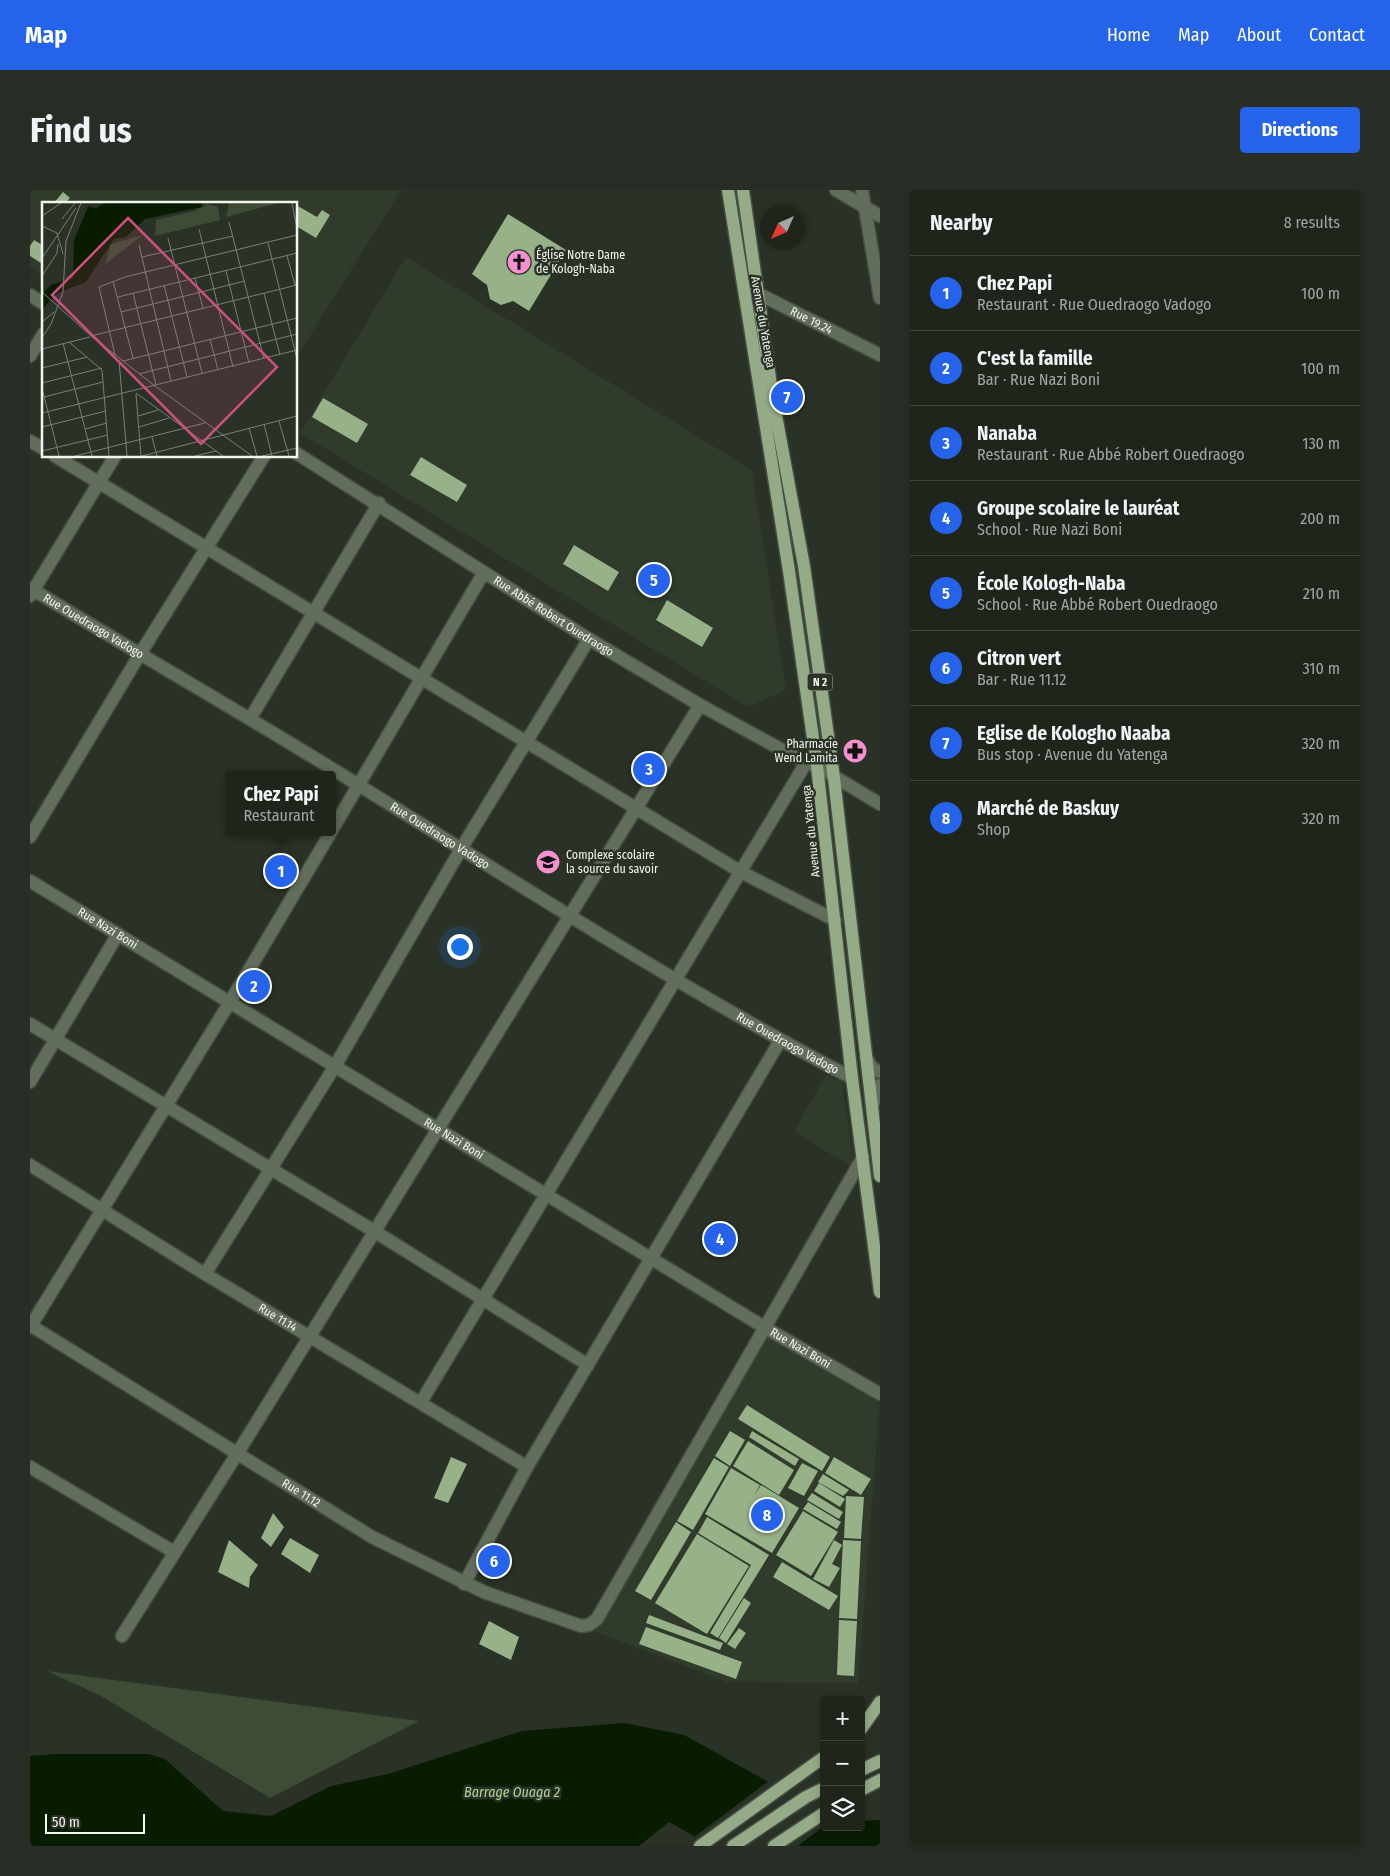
<!DOCTYPE html>
<html lang="en">
<head>
<meta charset="utf-8">
<style>
	body { margin:0; font-family:"Fira Sans Condensed",sans-serif; background:#282d25; color:#f1f3f6 }
	.controls { position:absolute; right:15px; bottom:15px; display:grid; overflow:hidden; border-radius:5px; box-shadow:0 2px 8px #0003 }
	.controls button { width:45px; height:45px; display:grid; place-items:center; padding:0; border:0; border-bottom:1px solid #3d423b; background:#20251c; color:#f1f3f6; font:25px sans-serif }
	.compass { position:absolute; left:730px; top:15px; width:45px; height:45px; border-radius:50%; background:#20251c; box-shadow:0 2px 8px #0003; rotate:225deg }
	.scale { position:absolute; left:15px; bottom:12px; width:100px; box-sizing:border-box; padding-left:5px; border:2px solid #f2f6ef; border-top:0; font-size:14px; line-height:18px; white-space:nowrap; color:#f2f6ef; -webkit-text-stroke:4px #2a3126; paint-order:stroke }
	.you { position:absolute; left:429px; top:756px; width:18px; height:18px; margin:-12px; border:4px solid #fff; border-radius:50%; background:#1a73e8; box-shadow:0 0 0 8px #1a73e833 }
	.badge { display:grid; place-items:center; width:32px; height:32px; border-radius:50%; background:#2563eb; color:#fff; font-size:16px; font-weight:700 }
	.pin { position:absolute; translate:-50% -50%; border:2px solid #fff; box-shadow:0 1px 5px #0006 }
	.popup { position:absolute; left:196px; top:581px; width:110px; height:65px; box-sizing:border-box; display:grid; place-content:center; border-radius:5px; background:#20251c; filter:drop-shadow(0 1px 4px #0005); font-size:16px; white-space:nowrap; color:#a2a5a3 }
	.popup b { font-size:19px; color:#f1f3f6 }
	.popup::after { content:''; position:absolute; left:50%; top:100%; margin-left:-10px; border:10px solid transparent; border-top-color:#20251c }
	.list { margin:0; padding:0; list-style:none }
	h2 { display:flex; justify-content:space-between; align-items:center; height:65px; margin:0; padding:0 20px; font-size:21px }
	h2 small { font-size:16px; font-weight:400; color:#a2a5a3 }
	.list li { display:grid; grid-template-columns:32px 1fr auto; gap:15px; align-items:center; box-sizing:border-box; height:75px; padding:0 20px; border-top:1px solid #3d423b }
	.list b { display:block; font-size:19px; white-space:nowrap }
	.list p { margin:0; font-size:16px; white-space:nowrap; color:#a2a5a3 }
	.list em { font-size:16px; font-style:normal; color:#a2a5a3 }
	.icon { flex:none; width:28px; height:28px; fill:none; stroke:currentColor; stroke-width:2; stroke-linecap:round; stroke-linejoin:round }
	.map { position:relative; flex:none; width:850px; height:1656px; overflow:hidden; border-radius:5px }
	header { display:flex; align-items:center; gap:30px; box-sizing:border-box; height:70px; padding:0 25px; background:#2563eb; color:#fff }
	header strong { font-size:24px }
	nav { display:flex; gap:28px; margin-inline-start:auto; font-size:18px }
	.intro { display:flex; align-items:center; justify-content:space-between; box-sizing:border-box; height:120px; padding:0 30px }
	h1 { margin:0; font-size:35px }
	.button { padding:12px 22px; border-radius:5px; background:#2563eb; color:#fff; font-size:18px; font-weight:700 }
	main { display:flex; gap:30px; padding:0 30px }
	aside { flex:1; background:#20251c; border-radius:5px; box-shadow:0 2px 8px #0003 }
	.map>svg:first-child { display:block }
	.built { fill:#313b2b }
	.green { fill:#3e4c36 }
	.water { fill:#081c00 }
	.pier { fill:#2a3126 }
	.building { fill:#97b288 }
	.lines { fill:none; stroke-linecap:round; stroke-linejoin:round }
	.minor-casing { stroke:#464d42; stroke-width:15 }
	.major-casing { stroke:#464d42; stroke-width:15 }
	.minor { stroke:#626d5c; stroke-width:12 }
	.major { stroke:#95ab88; stroke-width:12 }
	.labels { text-anchor:middle; dominant-baseline:central; stroke-width:5; stroke-linejoin:round; paint-order:stroke }
	.shield { fill:#2a3126; stroke:#b6bbb3; stroke-width:1 }
	.shield-label { font-size:11px; font-weight:bold; fill:#f2f6ef }
	.poi-label { font-size:12px; fill:#f2f6ef; stroke:#2a3126; text-anchor:start }
	.street-label { font-size:12px; fill:#f2f6ef; stroke:#2a3126 }
	.water-label { font-size:14px; font-style:italic; fill:#afd697; stroke:#2a3126 }
	.inset-road { fill:none; stroke:#7a8076; stroke-width:1 }
	.view { fill:#ce5080; fill-opacity:0.15; stroke:#ce5080; stroke-width:2.5 }
	.inset-edge { fill:none; stroke:#f2f6ef; stroke-width:2.5 }
</style>
</head>
<body>
<header>
<strong>Map</strong>
<nav><a>Home</a><a>Map</a><a>About</a><a>Contact</a></nav>
</header>
<div class="intro"><h1>Find us</h1><a class="button">Directions</a></div>
<main>
<div class="map">
<svg width="850" height="1656" viewBox="0 0 850 1656">
	<rect width="100%" height="100%" fill="#2a3126"/>
	<path class="built" d="M0 0H371L266 168V14H14V86L0 77Z
		M376 67 722 280 756 500 718 517 270 243Z
		M796 885 812 892 823 967 820 976 764 941Z
		M740 1143 850 1209 828 1493 697 1492 564 1441Z"/>
	<path class="green" d="M17 1481 389 1531 240 1608 71 1506Z"/>
	<path class="water" d="M594 1533 654 1545 794 1623V1637H831V1631L850 1630V1656H682L639 1632 609 1656H0V1566L26 1564H118L135 1569 193 1621 241 1626 301 1596 358 1584 492 1541Z"/>
	<path class="pier" d="M740 1590 794 1620V1636L768 1656H677L663 1648Z"/>
	<path class="building" d="M33 2 40 8 34 14H23Z
		M266 15 287 27 292 20 300 25 286 48 266 36Z
		M478 24 536 60 499 121 483 111 471 115 460 109 457 95 442 84Z
		M4 50 14 56V75L0 66V56Z
		M293 208 338 234 327 253 282 227Z
		M391 267 437 295 427 312 380 285Z
		M544 355 589 382 578 401 533 374Z
		M637 410 683 438 672 457 626 430Z
		M717 1215 800 1267 792 1281 708 1229Z
		M700 1241 715 1250 700 1276 685 1266Z
		M722 1241 769 1269 765 1276 719 1247Z
		M718 1251 764 1280 749 1305 703 1276Z
		M421 1267 437 1274 418 1313 404 1308Z
		M804 1267 841 1289 831 1305 795 1283Z
		M684 1268 699 1277 663 1340 647 1331Z
		M772 1273 788 1281 774 1306 758 1298Z
		M701 1278 730 1295 724 1306 731 1295 769 1318 742 1363 675 1324Z
		M793 1284 819 1300 813 1306 788 1292Z
		M789 1293 815 1309 810 1317 784 1301Z
		M782 1303 813 1322 809 1329 777 1310Z
		M816 1306 834 1307 831 1349 814 1348Z
		M778 1312 811 1332 807 1339 773 1319Z
		M773 1321 808 1342 781 1386 746 1365Z
		M243 1323 254 1337 241 1357 231 1348Z
		M677 1327 739 1365 688 1448 680 1443 721 1375 668 1343Z
		M646 1332 661 1342 621 1410 605 1401Z
		M667 1344 719 1376 677 1444 625 1413Z
		M260 1348 289 1365 280 1383 251 1364Z
		M199 1350 228 1375 220 1387 219 1398 188 1382Z
		M804 1350 812 1355 802 1374 810 1378 799 1397 783 1389Z
		M813 1350 831 1351 827 1429 809 1428Z
		M752 1372 808 1406 799 1420 743 1387Z
		M714 1408 721 1413 696 1453 689 1448Z
		M619 1425 693 1453 690 1460 616 1433Z
		M809 1430 827 1431 824 1486 807 1485Z
		M459 1431 489 1447 481 1470 449 1454Z
		M616 1437 712 1472 706 1489 609 1454Z
		M709 1438 716 1443 705 1459 697 1454Z"/>
	<g class="lines">
		<defs>
			<g id="minor">
				<path d="M806 0 850 26"/>
				<path d="M832 0 850 108"/>
				<path id="s1" d="M719 99 850 165"/>
				<path d="M0 105 14 114"/>
				<path d="M0 166 14 143"/>
				<path d="M0 251 14 259"/>
				<path id="s2" d="M266 263 559 449 670 515 776 573 787 576 850 614"/>
				<path d="M25 266 711 682 805 730"/>
				<path id="s3" d="M0 398C110 465 221 528 330 596 492 696 653 800 822 888"/>
				<path d="M0 406 85 266"/>
				<path d="M220 529 349 313"/>
				<path d="M302 640 453 384"/>
				<path d="M0 647 110 464 234 266"/>
				<path id="s4" d="M0 691 734 1137 850 1204"/>
				<path d="M0 834 344 1041 558 1175"/>
				<path d="M837 869 842 878 850 882"/>
				<path d="M0 892 88 744"/>
				<path d="M842 917 850 895"/>
				<path id="s5" d="M0 975 175 1084 497 1277"/>
				<path d="M175 1084 305 876 431 659 559 449"/>
				<path id="s6" d="M0 1135 342 1347 454 1402 551 1436 559 1435 567 1429 833 967"/>
				<path d="M0 1137 200 812 301 642"/>
				<path d="M391 1212 776 573"/>
				<path d="M0 1277 144 1362"/>
				<path d="M434 1394 497 1277 750 851"/>
				<path d="M92 1446 207 1264 670 515"/>
			</g>
			<path id="major" d="M698 0 759 381 787 576 822 888 850 1102
				M713 0 743 209 774 376 804 588 850 986
				M831 1539 850 1512
				M831 1580 850 1571
				M831 1600 850 1590
				M670 1656 794 1567
				M703 1656 776 1607 794 1598
				M744 1656 794 1623"/>
		</defs>
		<use href="#minor" class="minor-casing"/>
		<use href="#major" class="major-casing"/>
		<use href="#minor" class="minor"/>
		<use href="#major" class="major"/>
	</g>
	<defs>
		<symbol id="church-disc" viewBox="-11 -11 22 22"><circle r="9.5" fill="#f790ce" stroke="#2a3126"/><path d="M-1.2-6h2.4v3.5h3.3v2.4h-3.3V6h-2.4V-.1h-3.3v-2.4h3.3Z" fill="#111"/></symbol>
		<symbol id="pharmacy-disc" viewBox="-11 -11 22 22"><circle r="9.5" fill="#f790ce" stroke="#2a3126"/><path d="M-2-6h4v4h4v4h-4v4h-4v-4h-4v-4h4Z" fill="#111"/></symbol>
		<symbol id="school-disc" viewBox="-11 -11 22 22"><circle r="9.5" fill="#f790ce" stroke="#2a3126"/><path d="M0-5L7-2L0 1L-7-2ZM-4 1L0 2.5L4 1V4Q0 6-4 4Z" fill="#111"/></symbol>
	</defs>
	<g fill-rule="evenodd">
		<use href="#church-disc" x="475" y="58" width="28" height="28"/>
		<use href="#pharmacy-disc" x="811" y="547" width="28" height="28"/>
		<use href="#school-disc" x="504" y="658" width="28" height="28"/>
	</g>
	<g class="labels">
		<rect class="shield" x="777.5" y="483.5" width="25" height="17" rx="4"/>
		<g class="shield-label">
			<text x="790" y="492">N 2</text>
		</g>
		<g class="poi-label">
			<text x="506" y="65">Église Notre Dame<tspan x="506" dy="14">de Kologh-Naba</tspan></text>
			<text x="808" y="554" text-anchor="end">Pharmacie<tspan x="808" dy="14">Wend Lamita</tspan></text>
			<text x="536" y="665">Complexe scolaire<tspan x="536" dy="14">la source du savoir</tspan></text>
		</g>
		<g class="street-label">
			<text stroke="none"><textPath href="#s1" startOffset="70">Rue 19.24</textPath></text>
			<text transform="translate(733 132) rotate(80)">Avenue du Yatenga</text>
			<text stroke="none"><textPath href="#s2" startOffset="305">Rue Abbé Robert Ouedraogo</textPath></text>
			<text stroke="none"><textPath href="#s3" startOffset="74">Rue Ouedraogo Vadogo</textPath></text>
			<text transform="translate(781 641) rotate(-96)">Avenue du Yatenga</text>
			<text stroke="none"><textPath href="#s3" startOffset="479">Rue Ouedraogo Vadogo</textPath></text>
			<text stroke="none"><textPath href="#s4" startOffset="91">Rue Nazi Boni</textPath></text>
			<text stroke="none"><textPath href="#s3" startOffset="884">Rue Ouedraogo Vadogo</textPath></text>
			<text stroke="none"><textPath href="#s4" startOffset="496">Rue Nazi Boni</textPath></text>
			<text stroke="none"><textPath href="#s5" startOffset="291">Rue 11.14</textPath></text>
			<text stroke="none"><textPath href="#s4" startOffset="901">Rue Nazi Boni</textPath></text>
			<text stroke="none"><textPath href="#s6" startOffset="319">Rue 11.12</textPath></text>
		</g>
		<g class="water-label">
			<text x="482" y="1602">Barrage Ouaga 2</text>
		</g>
	</g>
	<g transform="translate(12 12)">
		<rect width="255" height="255" fill="#2a3126"/>
		<path d="M187 1H236L184 15ZM165 2 176 5 178 18 113 34 114 18 153 9ZM101 33 63 62 69 42Z" fill="#3e4c36"/>
		<path d="M62 1H159L160 5 103 17 84 35 72 37 44 80 16 91 0 107V92L9 83 31 76 32 38 46 5 55 6Z" fill="#081c00"/>
		<path class="inset-road" d="M250 1 255 27M0 14 19 1M20 17 33 1M187 20 222 157M0 24 15 31 21 52M157 27 191 165M126 36 160 171M226 41 255 157M97 43 129 179M245 54 253 83M100 55 191 34M0 56 34 6M184 69 207 161M0 74 15 51 16 42M153 76 161 106M71 79 91 156M122 83 145 175M0 90 49 134 113 184 210 254M91 91 114 183M222 91 238 153M76 95 255 51M79 110 203 79M0 120 12 110M49 134 255 83M0 136 9 122 21 90 24 39 39 1M168 137 176 168M27 140 60 168 67 254M21 141 50 254M0 147 48 135M73 153 57 85 83 75 255 33M77 158 85 254M81 159 255 116M0 166 45 155M97 172 255 132M0 181 60 166M0 186 17 254M94 191 181 254M94 192 99 254M2 195 61 180M0 211 255 148M96 214 116 208M237 219 247 254M222 222 230 254M0 225 64 209M97 225 127 216M207 226 215 254M43 227 65 221M110 235 115 254M0 249 66 233M33 254 163 221M100 254 255 214M153 254 174 249M220 254 255 246"/>
		<path class="view" d="M86 16 235 165 159 242 10 93Z"/>
		<rect width="255" height="255" class="inset-edge"/>
	</g>
</svg>
<div class="controls">
<button>+</button>
<button>−</button>
<button><svg class="icon" aria-label="layers" viewBox="0 0 24 24"><path d="M12 4l9 5-9 5-9-5zM3 14l9 5 9-5"/></svg></button>
</div>
<svg class="compass" viewBox="-18 -18 36 36"><path d="M0-13l5 13h-10z" fill="#e53935"/><path d="M0 13l5-13h-10z" fill="#a2a5a3"/></svg>
<div class="scale">50 m</div>
<div class="you"></div>
<div class="pin badge" style="left:251px;top:681px">1</div>
<div class="popup"><b>Chez Papi</b>Restaurant</div>
<div class="pin badge" style="left:224px;top:796px">2</div>
<div class="pin badge" style="left:619px;top:579px">3</div>
<div class="pin badge" style="left:690px;top:1049px">4</div>
<div class="pin badge" style="left:624px;top:390px">5</div>
<div class="pin badge" style="left:464px;top:1371px">6</div>
<div class="pin badge" style="left:757px;top:207px">7</div>
<div class="pin badge" style="left:737px;top:1325px">8</div>
</div>
<aside>
<h2>Nearby<small>8 results</small></h2>
<ul class="list">
<li><span class="badge">1</span><div><b>Chez Papi</b><p>Restaurant · Rue Ouedraogo Vadogo</p></div><em>100 m</em></li>
<li><span class="badge">2</span><div><b>C'est la famille</b><p>Bar · Rue Nazi Boni</p></div><em>100 m</em></li>
<li><span class="badge">3</span><div><b>Nanaba</b><p>Restaurant · Rue Abbé Robert Ouedraogo</p></div><em>130 m</em></li>
<li><span class="badge">4</span><div><b>Groupe scolaire le lauréat</b><p>School · Rue Nazi Boni</p></div><em>200 m</em></li>
<li><span class="badge">5</span><div><b>École Kologh-Naba</b><p>School · Rue Abbé Robert Ouedraogo</p></div><em>210 m</em></li>
<li><span class="badge">6</span><div><b>Citron vert</b><p>Bar · Rue 11.12</p></div><em>310 m</em></li>
<li><span class="badge">7</span><div><b>Eglise de Kologho Naaba</b><p>Bus stop · Avenue du Yatenga</p></div><em>320 m</em></li>
<li><span class="badge">8</span><div><b>Marché de Baskuy</b><p>Shop</p></div><em>320 m</em></li>
</ul>
</aside>
</main>
</body>
</html>
